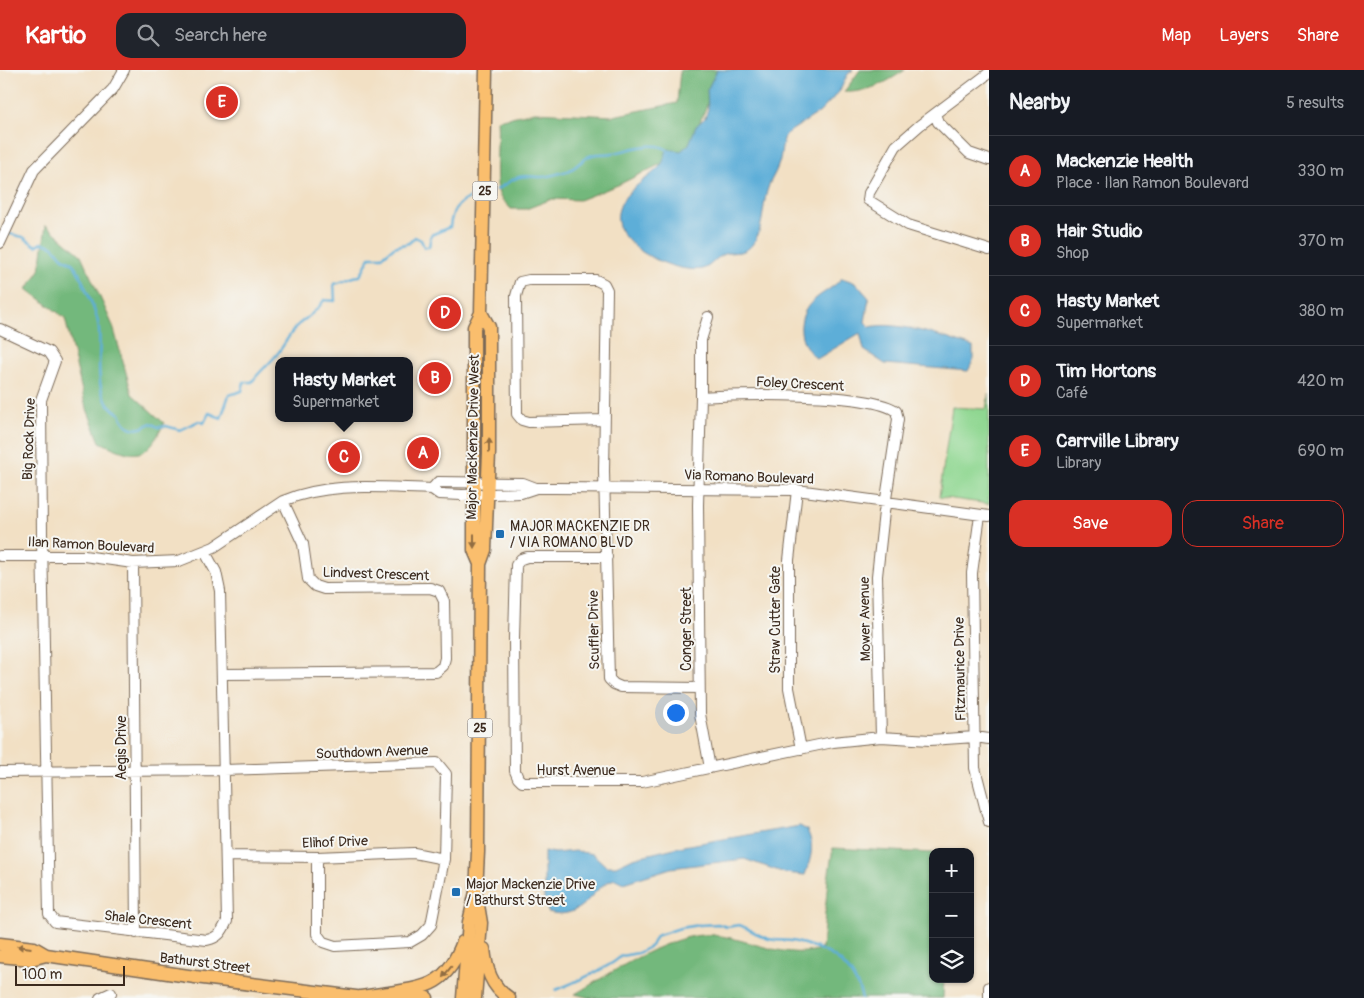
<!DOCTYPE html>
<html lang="en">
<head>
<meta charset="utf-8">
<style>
	body { margin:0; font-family:Pangolin,sans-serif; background:#20242c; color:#f1f3f6 }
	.controls { position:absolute; right:15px; bottom:15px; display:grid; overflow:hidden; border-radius:10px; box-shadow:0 1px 4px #0004 }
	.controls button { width:45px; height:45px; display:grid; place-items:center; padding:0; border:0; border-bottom:1px solid #363941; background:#171b24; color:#f1f3f6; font:25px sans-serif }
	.scale { position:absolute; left:15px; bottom:12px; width:110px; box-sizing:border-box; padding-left:5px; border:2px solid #3b2a1e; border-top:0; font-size:14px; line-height:18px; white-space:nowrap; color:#3b2a1e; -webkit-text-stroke:4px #f6f6f2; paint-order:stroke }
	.you { position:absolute; left:675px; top:642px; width:18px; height:18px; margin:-12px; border:4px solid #fff; border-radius:50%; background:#1a73e8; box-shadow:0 0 0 8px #1a73e833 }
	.badge { display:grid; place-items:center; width:32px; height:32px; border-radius:50%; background:#d93025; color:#fff; font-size:16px; font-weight:700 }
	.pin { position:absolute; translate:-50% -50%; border:2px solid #fff; box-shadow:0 1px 5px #0006 }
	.popup { position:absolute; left:275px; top:287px; width:138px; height:65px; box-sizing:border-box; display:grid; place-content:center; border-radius:10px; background:#171b24; filter:drop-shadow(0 1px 4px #0005); font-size:16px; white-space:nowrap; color:#9ea1a6 }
	.popup b { font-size:19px; color:#f1f3f6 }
	.popup::after { content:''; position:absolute; left:50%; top:100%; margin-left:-10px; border:10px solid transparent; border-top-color:#171b24 }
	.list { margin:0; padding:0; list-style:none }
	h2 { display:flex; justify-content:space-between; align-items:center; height:65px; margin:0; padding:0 20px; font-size:21px }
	h2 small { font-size:16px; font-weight:400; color:#9ea1a6 }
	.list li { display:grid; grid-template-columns:32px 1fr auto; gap:15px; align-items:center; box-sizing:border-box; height:70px; padding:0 20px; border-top:1px solid #363941 }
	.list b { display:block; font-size:19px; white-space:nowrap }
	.list p { margin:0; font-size:16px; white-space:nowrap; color:#9ea1a6 }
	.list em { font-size:16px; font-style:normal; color:#9ea1a6 }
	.actions { display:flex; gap:10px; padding:15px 20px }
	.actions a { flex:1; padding:11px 0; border:1px solid #d93025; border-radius:15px; text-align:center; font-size:18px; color:#d93025 }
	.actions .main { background:#d93025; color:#fff }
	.icon { flex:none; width:28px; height:28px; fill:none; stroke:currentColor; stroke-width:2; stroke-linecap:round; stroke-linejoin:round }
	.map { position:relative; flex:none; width:989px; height:928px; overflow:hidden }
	header { display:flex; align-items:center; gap:30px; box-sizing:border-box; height:70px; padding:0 25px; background:#d93025; color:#fff }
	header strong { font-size:24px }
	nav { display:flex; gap:28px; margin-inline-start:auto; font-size:18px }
	.search { width:350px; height:45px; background:#20242c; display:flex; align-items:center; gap:12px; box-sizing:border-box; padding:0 18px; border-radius:15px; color:#9ea1a6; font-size:19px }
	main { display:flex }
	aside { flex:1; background:#171b24 }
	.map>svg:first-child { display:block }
	.green { fill:#8fd791; stroke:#658058 }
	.forest { fill:#73b87b; stroke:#57714c }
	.water { fill:#5daed8; stroke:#4c6c7b }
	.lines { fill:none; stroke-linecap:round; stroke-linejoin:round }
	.stream { stroke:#5daed8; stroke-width:2.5 }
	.minor-casing { stroke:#7b6a58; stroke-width:12 }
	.major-casing { stroke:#7b6a58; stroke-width:15 }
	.minor { stroke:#fff; stroke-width:10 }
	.major { stroke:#fabe6d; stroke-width:12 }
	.oneway { fill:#916d42 }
	.poi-dot { fill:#1f6fb2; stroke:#f6f6f2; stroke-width:2 }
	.labels { text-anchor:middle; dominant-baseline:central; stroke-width:4; stroke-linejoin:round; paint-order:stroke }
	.shield { fill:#f6f6f2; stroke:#73675e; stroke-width:1 }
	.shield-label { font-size:12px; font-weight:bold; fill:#3b2a1e }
	.street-label { font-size:14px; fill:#3b2a1e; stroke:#f6f6f2 }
	.poi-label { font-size:14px; fill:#3b2a1e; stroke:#f6f6f2; text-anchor:start }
</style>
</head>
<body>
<header>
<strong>Kartio</strong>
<div class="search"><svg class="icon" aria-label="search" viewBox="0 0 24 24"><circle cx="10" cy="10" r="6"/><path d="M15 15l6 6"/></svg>Search here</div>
<nav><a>Map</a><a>Layers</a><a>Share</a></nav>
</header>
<main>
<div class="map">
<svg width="989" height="928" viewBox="0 0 989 928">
	<rect width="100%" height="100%" fill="#f6f6f2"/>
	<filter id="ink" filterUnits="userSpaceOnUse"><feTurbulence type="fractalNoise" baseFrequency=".02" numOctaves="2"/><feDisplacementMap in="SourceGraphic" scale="10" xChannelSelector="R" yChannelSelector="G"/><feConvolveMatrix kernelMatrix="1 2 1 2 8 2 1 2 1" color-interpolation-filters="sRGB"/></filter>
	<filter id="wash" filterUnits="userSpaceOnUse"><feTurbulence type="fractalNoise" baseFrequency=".0096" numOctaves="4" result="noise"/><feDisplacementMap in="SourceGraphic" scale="20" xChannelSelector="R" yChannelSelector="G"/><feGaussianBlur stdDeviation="1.12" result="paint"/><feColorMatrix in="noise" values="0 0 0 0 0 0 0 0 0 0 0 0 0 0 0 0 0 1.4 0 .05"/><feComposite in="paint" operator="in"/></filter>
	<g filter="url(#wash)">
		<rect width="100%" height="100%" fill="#f2e0c4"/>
		<path class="green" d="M989 323V434L939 427 952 337 986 339Z"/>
		<path class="forest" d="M680 0H718L705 40 685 86 667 91 618 115 579 130 552 129 526 139H511C508 135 503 131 500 127 493 112 499 69 497 50L535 42 613 46 677 33Z
			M860 0H905C886 13 867 23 844 22Z
			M46 155 81 185 113 256 132 324 164 353C146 392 134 388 100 372L85 334 65 248 27 219 40 200Z
			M833 778 933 783V909H944L943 928H590L575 924C612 903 671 861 714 865 746 868 790 892 822 878L828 809Z"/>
		<path class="water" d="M717 0H853L848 4 839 22 820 42 786 64C781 74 782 86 778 96 775 105 769 112 767 121 762 138 764 160 752 175 744 185 735 181 724 184 716 187 711 197 702 199 674 204 607 174 619 139 625 119 648 110 661 95 665 90 664 84 668 79L681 81 689 74 696 56 705 48 708 39 707 20Z
			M842 208 856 213 869 228 865 252 870 257C897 250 946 268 973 277V291L968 301 885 294 864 280 860 263 817 289C800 276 795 253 809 235 818 224 833 219 842 208Z
			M800 756 807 760C815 776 811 788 805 805L785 803 744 789 671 798 623 813 615 809C590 816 585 852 548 842L544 829V781L555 783 575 781 593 784 606 796H616L633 788 683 776Z"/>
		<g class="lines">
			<path class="stream" d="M496 120C504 116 511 109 519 107 527 105 531 107 538 107 548 108 558 103 568 101 576 98 582 89 590 86 597 82 606 85 613 83 628 81 656 69 669 81
				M6 163 23 167 36 176 41 173C57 176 53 177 62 187 65 190 69 190 72 193 79 198 94 239 97 248 106 278 86 325 120 344 126 361 138 362 151 353L158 357 166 356 180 360 199 351 204 353 209 343 221 348 229 325 242 321 244 312H252C259 301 270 294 278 283 285 274 290 262 299 254 307 247 318 241 324 230L335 231 334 214C344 213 350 206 360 206L370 187H382L394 177 409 173 415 167 421 170 424 177H429L431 165 450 157C452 140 456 134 471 127
				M556 920C570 914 612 897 621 886L638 883 651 876 656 866 680 858 699 855 718 854 727 857 739 855C749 858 758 866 769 869 777 871 785 870 792 871 827 878 852 892 862 928"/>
		</g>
	</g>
	<g filter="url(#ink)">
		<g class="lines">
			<defs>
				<path id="minor" d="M989 3 920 55 896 76 869 123 868 130 908 155 989 180
					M935 44 938 52 969 83 989 90
					M0 173 34 100 113 19 124 0
					M0 259 49 282 55 291 41 330 42 468 49 844 55 852 207 870C219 867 222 862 227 851L220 521 216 502 205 482
					M701 327V270L708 247
					M604 350 529 352 522 350 517 344 516 226 520 212 529 210H596L604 214 607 220 604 401 609 609 614 614 621 617 699 618
					M432 419 438 412 523 413 536 418H554L797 420 989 446
					M797 420 789 490V618L801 679
					M980 445 972 503 975 698 989 752
					M0 486H84L133 493 179 491 214 477 283 431C329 411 384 418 432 419L439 424 462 425 521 423 536 418
					M607 487H527L521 489 516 495 514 568 515 701 518 708 522 712H642L833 672 881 667 930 670 975 667 989 669
					M133 493 136 863
					M222 604 436 602 443 596 445 588 444 531 439 521 430 518 324 519 315 516 308 509 303 474 283 431
					M710 698 700 644 698 435 701 327C736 324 870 322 896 341L898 349 884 442 877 506 881 667
					M0 702 224 700 437 693 446 704 444 789 431 855 422 865 410 872 335 876 323 872 317 864V787
					M226 786 317 787 414 783 444 789
					M100 928 111 923
					M989 928V917"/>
				<path id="major" d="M480 494 474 480V257L481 243 486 0
					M0 874 34 878 46 885 195 907 364 928
					M484 879C486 898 491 917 509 928
					M0 886 31 889 46 885
					M389 923C430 917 447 914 463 872
					M361 927 389 923 427 928
					M463 928 469 852 476 822 478 782 480 494 485 480 489 383V257L481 243
					M475 928 481 853 477 829"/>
			</defs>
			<use href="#minor" class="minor-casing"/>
			<use href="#major" class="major-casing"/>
			<use href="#minor" class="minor"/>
			<use href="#major" class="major"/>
		</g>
		<defs><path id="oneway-solid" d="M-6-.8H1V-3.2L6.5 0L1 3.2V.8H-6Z" transform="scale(1.25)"/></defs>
		<g class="oneway">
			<use href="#oneway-solid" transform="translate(489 375) rotate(-90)"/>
			<use href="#oneway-solid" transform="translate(474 471) rotate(90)"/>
			<use href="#oneway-solid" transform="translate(24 877) rotate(-173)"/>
			<use href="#oneway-solid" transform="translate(447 902) rotate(129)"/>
		</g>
	</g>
	<g class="poi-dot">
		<rect x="495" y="459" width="10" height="10" rx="2.5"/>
		<rect x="451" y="817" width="10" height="10" rx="2.5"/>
	</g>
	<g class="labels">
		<g class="shield">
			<rect x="472.5" y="111.5" width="25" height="19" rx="4"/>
			<rect x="467.5" y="648.5" width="25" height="19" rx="4"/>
		</g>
		<g class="shield-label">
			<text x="485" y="121">25</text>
			<text x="480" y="658">25</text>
		</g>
		<g class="street-label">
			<text transform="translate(800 314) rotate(3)">Foley Crescent</text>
			<text transform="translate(473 367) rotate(-89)">Major MacKenzie Drive West</text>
			<text transform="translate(29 369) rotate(-88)">Big Rock Drive</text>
			<text transform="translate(749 407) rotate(2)">Via Romano Boulevard</text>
			<text transform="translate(91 475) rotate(3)">Ilan Ramon Boulevard</text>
			<text transform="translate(376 504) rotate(2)">Lindvest Crescent</text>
			<text transform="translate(865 549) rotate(-91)">Mower Avenue</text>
			<text transform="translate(775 550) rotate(-90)">Straw Cutter Gate</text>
			<text transform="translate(686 559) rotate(-90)">Conger Street</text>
			<text transform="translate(594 560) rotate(-91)">Scuffler Drive</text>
			<text transform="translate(960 599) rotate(-91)">Fitzmaurice Drive</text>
			<text transform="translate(121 678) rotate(-90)">Aegis Drive</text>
			<text transform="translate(372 682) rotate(-2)">Southdown Avenue</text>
			<text x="576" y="700">Hurst Avenue</text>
			<text transform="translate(335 772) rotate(-2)">Elihof Drive</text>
			<text transform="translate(148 850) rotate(6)">Shale Crescent</text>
			<text transform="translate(205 893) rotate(7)">Bathurst Street</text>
		</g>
		<g class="poi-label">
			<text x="510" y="456">MAJOR MACKENZIE DR<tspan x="510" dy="16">/ VIA ROMANO BLVD</tspan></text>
			<text x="466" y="814">Major Mackenzie Drive<tspan x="466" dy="16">/ Bathurst Street</tspan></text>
		</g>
	</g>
</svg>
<div class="controls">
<button>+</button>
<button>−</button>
<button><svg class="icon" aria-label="layers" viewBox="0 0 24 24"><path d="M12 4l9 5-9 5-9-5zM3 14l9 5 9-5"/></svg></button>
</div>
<div class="scale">100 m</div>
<div class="you"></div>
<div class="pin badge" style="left:423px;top:383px">A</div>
<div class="pin badge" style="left:435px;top:308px">B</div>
<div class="pin badge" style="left:344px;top:387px">C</div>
<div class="popup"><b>Hasty Market</b>Supermarket</div>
<div class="pin badge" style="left:445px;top:243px">D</div>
<div class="pin badge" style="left:222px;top:32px">E</div>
</div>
<aside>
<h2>Nearby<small>5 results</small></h2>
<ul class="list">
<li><span class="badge">A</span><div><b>Mackenzie Health</b><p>Place · Ilan Ramon Boulevard</p></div><em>330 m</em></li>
<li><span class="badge">B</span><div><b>Hair Studio</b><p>Shop</p></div><em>370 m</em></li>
<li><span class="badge">C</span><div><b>Hasty Market</b><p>Supermarket</p></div><em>380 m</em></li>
<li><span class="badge">D</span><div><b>Tim Hortons</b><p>Café</p></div><em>420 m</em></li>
<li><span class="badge">E</span><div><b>Carrville Library</b><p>Library</p></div><em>690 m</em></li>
</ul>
<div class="actions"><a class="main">Save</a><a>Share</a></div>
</aside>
</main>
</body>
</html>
